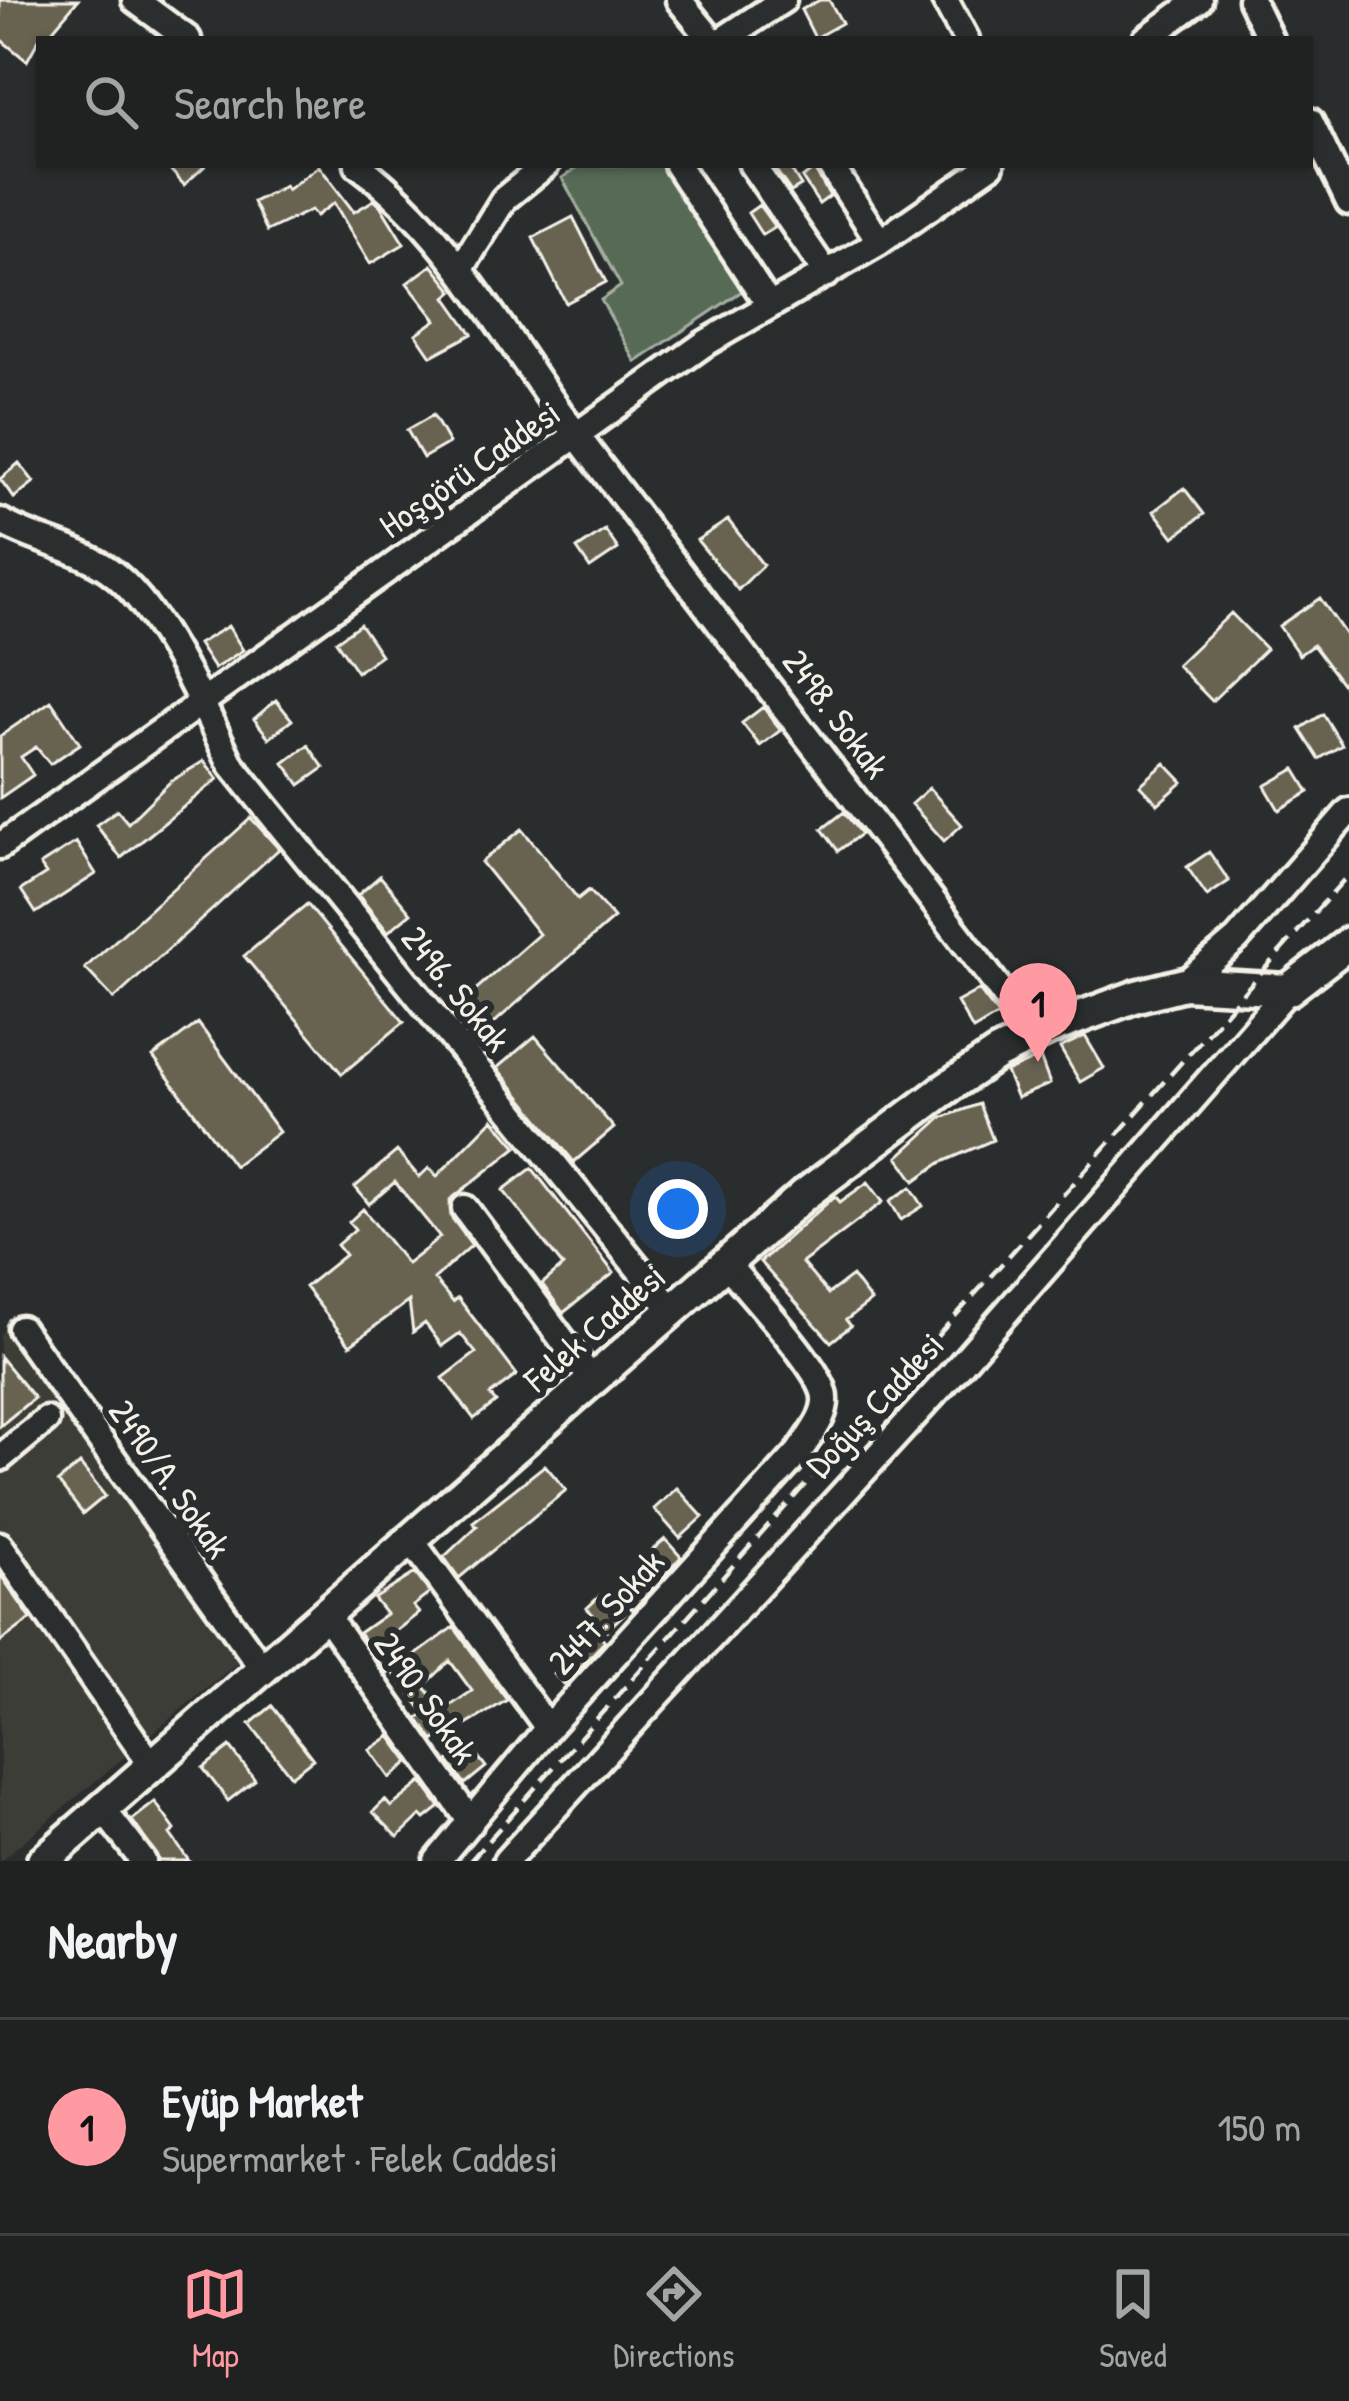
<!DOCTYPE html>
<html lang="en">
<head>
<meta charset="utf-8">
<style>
	body { margin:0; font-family:"Patrick Hand",sans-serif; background:#2d2f2f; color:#f1f3f6 }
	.you { position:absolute; left:678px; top:1209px; width:42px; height:42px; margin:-30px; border:9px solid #fff; border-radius:50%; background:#1a73e8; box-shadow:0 0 0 18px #1a73e833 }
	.badge { display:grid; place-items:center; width:78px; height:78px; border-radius:50%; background:#ff9aa2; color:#111; font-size:39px; font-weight:700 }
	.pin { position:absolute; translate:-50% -99px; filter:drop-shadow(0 3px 6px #0008) }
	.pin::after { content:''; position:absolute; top:63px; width:42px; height:36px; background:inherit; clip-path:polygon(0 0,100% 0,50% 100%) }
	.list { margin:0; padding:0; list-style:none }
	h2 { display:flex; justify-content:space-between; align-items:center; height:156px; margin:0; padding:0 48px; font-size:51px }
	h2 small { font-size:39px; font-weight:400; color:#a2a4a5 }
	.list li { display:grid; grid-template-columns:78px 1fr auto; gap:36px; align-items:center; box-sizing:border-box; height:216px; padding:0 48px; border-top:3px solid #3d3f40 }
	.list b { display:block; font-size:45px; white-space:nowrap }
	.list p { margin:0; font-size:39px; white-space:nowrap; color:#a2a4a5 }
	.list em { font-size:39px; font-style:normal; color:#a2a4a5 }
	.icon { flex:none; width:66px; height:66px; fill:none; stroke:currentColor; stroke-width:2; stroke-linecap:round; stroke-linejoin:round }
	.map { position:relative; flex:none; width:1349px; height:1861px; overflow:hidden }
	.search { position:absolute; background:#202222; box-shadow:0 3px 9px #0004; left:36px; right:36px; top:36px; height:132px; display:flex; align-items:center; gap:30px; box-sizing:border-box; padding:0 42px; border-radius:0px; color:#a2a4a5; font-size:45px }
	.sheet { height:372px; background:#202222 }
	nav { display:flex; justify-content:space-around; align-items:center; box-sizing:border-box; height:168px; border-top:3px solid #3d3f40; background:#202222; font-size:33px; color:#a2a4a5 }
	nav a { display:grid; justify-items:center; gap:6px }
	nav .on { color:#ff9aa2 }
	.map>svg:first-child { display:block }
	.built { fill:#3d3d38 }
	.green { fill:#566b56; stroke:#a5ae9f; stroke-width:3 }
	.building { fill:#686251; stroke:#f4f1e8; stroke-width:3; fill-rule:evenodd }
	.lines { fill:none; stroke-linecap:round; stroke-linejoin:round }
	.minor-casing { stroke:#f4f1e8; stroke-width:33 }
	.major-casing { stroke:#f4f1e8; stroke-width:39 }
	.minor { stroke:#2a2d2e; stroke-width:24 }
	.major { stroke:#2a2d2e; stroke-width:30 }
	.rail { stroke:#f4f1e8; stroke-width:4.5; stroke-dasharray:18 9; stroke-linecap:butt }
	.labels { text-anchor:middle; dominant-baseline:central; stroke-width:12; stroke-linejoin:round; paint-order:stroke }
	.street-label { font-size:36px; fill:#f4f1e8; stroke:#2a2d2e }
</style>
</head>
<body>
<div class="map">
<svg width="1349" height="1861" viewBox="0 0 1349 1861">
	<rect width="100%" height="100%" fill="#2a2d2e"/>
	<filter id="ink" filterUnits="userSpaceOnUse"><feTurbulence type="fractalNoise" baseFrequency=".00833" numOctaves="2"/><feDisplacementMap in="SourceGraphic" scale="24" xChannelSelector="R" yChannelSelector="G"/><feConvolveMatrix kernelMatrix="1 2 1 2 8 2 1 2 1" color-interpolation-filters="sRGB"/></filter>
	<g filter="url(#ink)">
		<path class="built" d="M5 1329 238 1662 0 1861V1334Z"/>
		<path class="green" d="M581 165H665L748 287 636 362 601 300 621 286 562 178Z"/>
		<path class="building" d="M0 0H78L45 39H39L27 61 0 39Z
			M820 0H829L842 23 815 38 801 10Z
			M166 165H206L184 185Z
			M788 165 801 186 791 192 775 169Z
			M319 166 354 212 374 200 380 205 404 244 370 264 334 203 316 216 311 210 267 231 253 202 285 186 287 190Z
			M814 169 830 196 819 204 802 178Z
			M759 205 775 227 762 235 748 213Z
			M573 217 606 282 566 303 533 238Z
			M432 265 453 291 446 297 472 334 431 356 416 334 436 320 407 283Z
			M433 415 449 443 423 458 407 430Z
			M19 463 34 482 14 498 0 479Z
			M1184 488 1204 514 1174 537 1154 511Z
			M728 520 763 565 738 590 697 540Z
			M605 530 618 549 590 568 577 549Z
			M1320 598 1349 640V693L1313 645 1299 655 1279 626Z
			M1231 613 1266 649 1212 701 1177 665Z
			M360 624 381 655 357 672 336 641Z
			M228 626 243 650 214 669 198 644Z
			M276 700 292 720 269 738 254 719Z
			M51 701 80 744 50 764 36 747 21 757 33 775 0 798V736Z
			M763 707 781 730 760 746 742 723Z
			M1323 714 1342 745 1319 759 1300 729Z
			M308 745 324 768 300 785 284 763Z
			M204 761 218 779 121 858 96 825 117 810 128 823 170 782Z
			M1165 763 1183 782 1158 804 1140 785Z
			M1295 769 1309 792 1279 810 1265 786Z
			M929 788 962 825 944 841 911 804Z
			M844 812 861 834 838 851 822 829Z
			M251 818 279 849 114 999 85 968Z
			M522 829 578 899 589 890 614 918 478 1037 454 1009 539 934 481 862Z
			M76 842 96 874 36 913 21 890 46 874 40 865Z
			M1209 852 1229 881 1207 896 1187 867Z
			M380 876 411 913 388 932 358 895Z
			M307 904 404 1022 342 1074 244 956Z
			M979 990 998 1015 973 1030 957 1002Z
			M198 1023 279 1132 234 1166 153 1057Z
			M535 1036 614 1128 574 1162 497 1068Z
			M1085 1036 1104 1068 1080 1082 1060 1048Z
			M1040 1057 1050 1084 1017 1098 1006 1072Z
			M979 1104 993 1140 940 1163 915 1181 898 1157 941 1118Z
			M493 1119 517 1147 450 1200 451 1217 472 1245 434 1279 453 1302 458 1298 517 1375 490 1395 496 1402 474 1419 443 1378 476 1353 460 1333 442 1346 425 1323 413 1332 409 1301 350 1345 305 1287 345 1255 337 1245 355 1229 349 1222 363 1209 407 1264 426 1249 440 1237 395 1182 369 1204 355 1187 397 1151 419 1177 429 1168 437 1176Z
			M532 1168 614 1273 563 1313 542 1284 563 1266 503 1190Z
			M868 1182 883 1202 802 1263 828 1294 852 1276 871 1301 846 1320 851 1326 831 1342 760 1262 835 1196 840 1202Z
			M911 1187 923 1206 901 1220 890 1201Z
			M0 1357 34 1398 0 1426Z
			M80 1464 105 1496 83 1514 58 1482Z
			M545 1465 566 1490 459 1578 444 1557 477 1526 473 1522Z
			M677 1488 703 1517 680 1538 654 1509Z
			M665 1539 681 1557 663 1577 644 1557Z
			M415 1573 430 1593 413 1606 419 1613 393 1633 413 1657 454 1627 507 1700 463 1727 459 1720 434 1741 418 1719 425 1713 391 1670 387 1674 359 1633 386 1614 374 1599ZM450 1661 472 1691 444 1710 424 1686Z
			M0 1574 31 1619 0 1642Z
			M644 1581 653 1588 633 1610 625 1602Z
			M605 1591 625 1613 607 1630 587 1608Z
			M596 1631 605 1641 564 1684 553 1674Z
			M272 1706 313 1759 291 1776 250 1724Z
			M390 1736 409 1762 390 1778 370 1750Z
			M469 1745 486 1767 465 1784 448 1761Z
			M230 1747 255 1780 228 1801 203 1768Z
			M422 1782 440 1807 425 1819 421 1815 398 1837 373 1812 385 1800 391 1807Z
			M155 1802 175 1830 170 1834 189 1861H160L132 1820Z"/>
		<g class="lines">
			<defs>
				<path id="minor" d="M135 0 188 39
					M679 0 711 39
					M945 0 966 39
					M1251 0 1270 39
					M724 39 783 0
					M1146 39 1199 0
					M1310 121 1349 202
					M358 165C453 236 505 340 575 433 727 636 884 834 1035 1036
					M677 165 769 305
					M752 165 827 274
					M830 165 880 242
					M462 267 504 199 546 165
					M0 521C34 541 77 547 109 570 160 606 204 708 231 764L672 1310
					M0 846 704 344 880 242 991 165
					M1184 984 1237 939 1349 811
					M465 1208 593 1381
					M21 1329 262 1668
					M0 1458 46 1420
					M409 1537 548 1728
					M0 1545 151 1764
					M324 1613 471 1822
					M102 1808 143 1861
					M437 1861 548 1728 799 1452C810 1435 830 1413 824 1392 815 1362 749 1292 727 1264
					M506 1861 955 1371 1288 990"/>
				<path id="major" d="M43 1861 804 1195 941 1092 997 1054 1048 1029 1137 996 1184 984 1288 990 1349 943"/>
			</defs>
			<use href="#minor" class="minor-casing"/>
			<use href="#major" class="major-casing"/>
			<use href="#minor" class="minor"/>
			<use href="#major" class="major"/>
			<path class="rail" d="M470 1861 1349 874"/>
		</g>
	</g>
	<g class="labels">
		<g class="street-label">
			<text transform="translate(469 468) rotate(-35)">Hoşgörü Caddesi</text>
			<text transform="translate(837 713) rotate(53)">2498. Sokak</text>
			<text transform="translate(457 988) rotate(51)">2496. Sokak</text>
			<text transform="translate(594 1327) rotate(-41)">Felek Caddesi</text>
			<text transform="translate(874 1404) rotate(-47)">Doğuş Caddesi</text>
			<text transform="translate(171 1478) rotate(55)">2490/A. Sokak</text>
			<text transform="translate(605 1611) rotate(-48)">2447. Sokak</text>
			<text transform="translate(427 1697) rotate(55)">2490. Sokak</text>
		</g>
	</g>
</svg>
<div class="you"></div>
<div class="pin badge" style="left:1038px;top:1062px">1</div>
<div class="search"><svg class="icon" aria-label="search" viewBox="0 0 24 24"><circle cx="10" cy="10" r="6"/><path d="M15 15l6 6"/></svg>Search here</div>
</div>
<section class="sheet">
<h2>Nearby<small></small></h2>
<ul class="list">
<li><span class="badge">1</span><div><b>Eyüp Market</b><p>Supermarket · Felek Caddesi</p></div><em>150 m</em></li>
</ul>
</section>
<nav>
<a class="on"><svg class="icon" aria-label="map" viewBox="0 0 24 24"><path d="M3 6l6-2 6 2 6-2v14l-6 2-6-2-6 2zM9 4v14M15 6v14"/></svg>Map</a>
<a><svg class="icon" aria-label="directions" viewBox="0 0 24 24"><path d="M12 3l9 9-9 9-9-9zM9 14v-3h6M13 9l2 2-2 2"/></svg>Directions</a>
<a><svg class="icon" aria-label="saved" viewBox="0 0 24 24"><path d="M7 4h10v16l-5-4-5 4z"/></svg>Saved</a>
</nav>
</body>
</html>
